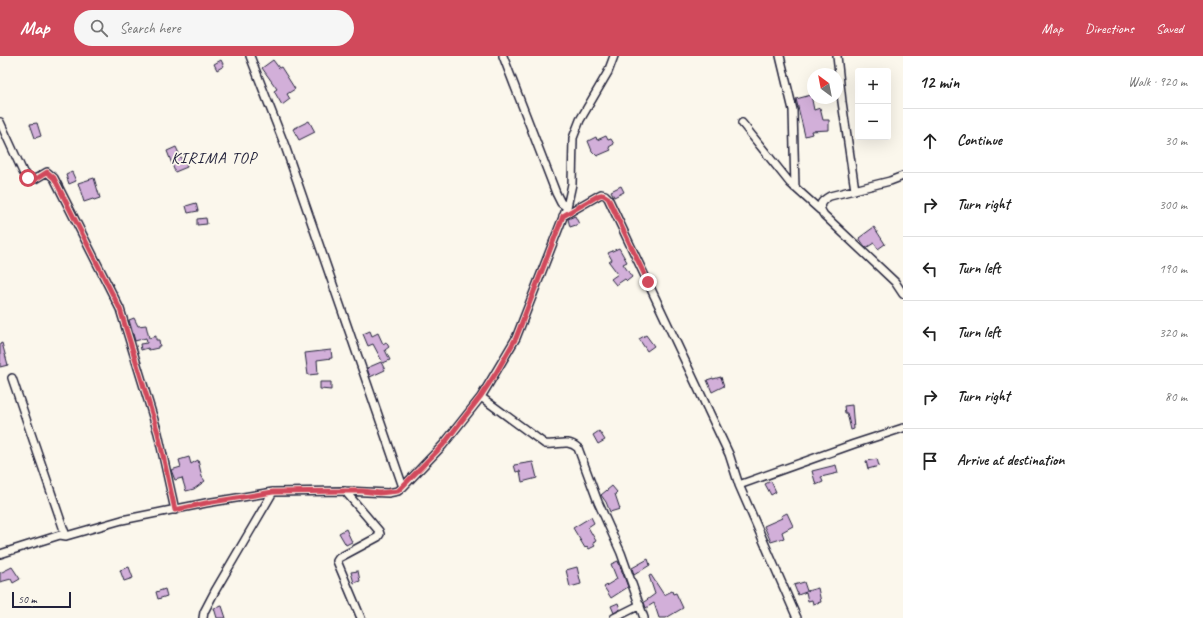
<!DOCTYPE html>
<html lang="en">
<head>
<meta charset="utf-8">
<style>
	body { margin:0; font-family:Caveat,sans-serif; background:#f6f6f6; color:#222 }
	.controls { position:absolute; right:12px; top:12px; display:grid; overflow:hidden; border-radius:4px; box-shadow:0 4px 16px #0002 }
	.controls button { width:36px; height:36px; display:grid; place-items:center; padding:0; border:0; border-bottom:1px solid #e0e0e0; background:#fff; color:#222; font:20px sans-serif }
	.compass { position:absolute; left:807px; top:12px; width:36px; height:36px; border-radius:50%; background:#fff; box-shadow:0 4px 16px #0002; rotate:328deg }
	.scale { position:absolute; left:12px; bottom:10px; width:59px; box-sizing:border-box; padding-left:4px; border:2px solid #22223b; border-top:0; font-size:11px; line-height:14px; white-space:nowrap; color:#22223b; -webkit-text-stroke:3px #fbf7ec; paint-order:stroke }
	.stop { position:absolute; width:12px; height:12px; margin:-9px; border:3px solid #d1495b; border-radius:50%; background:#fff }
	.stop.end { background:#d1495b; border-color:#fff; box-shadow:0 1px 4px #0008 }
	.list { margin:0; padding:0; list-style:none }
	h2 { display:flex; justify-content:space-between; align-items:center; height:52px; margin:0; padding:0 16px; font-size:17px }
	h2 small { font-size:13px; font-weight:400; color:#767676 }
	.list li { display:grid; grid-template-columns:26px 1fr auto; gap:12px; align-items:center; box-sizing:border-box; height:64px; padding:0 16px; border-top:1px solid #e0e0e0 }
	.list b { display:block; font-size:15px; white-space:nowrap }
	.list em { font-size:13px; font-style:normal; color:#767676 }
	.icon { flex:none; width:22px; height:22px; fill:none; stroke:currentColor; stroke-width:2; stroke-linecap:round; stroke-linejoin:round }
	.map { position:relative; flex:none; width:903px; height:562px; overflow:hidden }
	header { display:flex; align-items:center; gap:24px; box-sizing:border-box; height:56px; padding:0 20px; background:#d1495b; color:#fff }
	header strong { font-size:19px }
	nav { display:flex; gap:22px; margin-inline-start:auto; font-size:14px }
	.search { width:280px; height:36px; background:#f6f6f6; display:flex; align-items:center; gap:10px; box-sizing:border-box; padding:0 14px; border-radius:22px; color:#767676; font-size:15px }
	main { display:flex }
	aside { flex:1; background:#fff }
	.map>svg:first-child { display:block }
	.building { fill:#d2afd9; stroke:#22223b }
	.lines { fill:none; stroke-linecap:round; stroke-linejoin:round }
	.minor-casing { stroke:#22223b; stroke-width:10 }
	.minor { stroke:#fbf7ec; stroke-width:7 }
	.route { stroke:#d1495b; stroke-width:5 }
	.labels { text-anchor:middle; dominant-baseline:central; stroke-width:3.5; stroke-linejoin:round; paint-order:stroke }
	.quarter-label { font-size:16px; letter-spacing:1px; fill:#22223b; stroke:#fbf7ec }
</style>
</head>
<body>
<header>
<strong>Map</strong>
<div class="search"><svg class="icon" aria-label="search" viewBox="0 0 24 24"><circle cx="10" cy="10" r="6"/><path d="M15 15l6 6"/></svg>Search here</div>
<nav><a>Map</a><a>Directions</a><a>Saved</a></nav>
</header>
<main>
<div class="map">
<svg width="903" height="562" viewBox="0 0 903 562">
	<rect width="100%" height="100%" fill="#fbf7ec"/>
	<filter id="ink" filterUnits="userSpaceOnUse"><feTurbulence type="fractalNoise" baseFrequency=".025" numOctaves="2"/><feDisplacementMap in="SourceGraphic" scale="8" xChannelSelector="R" yChannelSelector="G"/><feConvolveMatrix kernelMatrix="1 2 1 2 8 2 1 2 1" color-interpolation-filters="sRGB"/></filter>
	<g filter="url(#ink)">
		<path class="building" d="M221 4 224 10 217 14 214 8Z
			M273 4 279 12 281 11 295 33 287 38 290 43 282 49 274 35 277 33 262 12Z
			M811 39 814 54 820 52 823 64H829V74L811 75 812 78 805 80 796 43Z
			M309 65 315 76 299 84 293 73Z
			M37 67 41 80 35 82 30 68Z
			M606 80 608 84 611 83 614 88 609 91 611 94 597 100 592 95 588 85 596 81 597 84Z
			M176 91 183 106 185 105 187 111 175 116 167 95Z
			M72 116 76 125 69 128 66 119Z
			M94 122 100 142 94 144 93 143 84 146 78 127Z
			M621 130 624 136 614 141 611 135Z
			M196 147 198 155 188 157 186 150Z
			M575 160 579 168 570 171 568 163Z
			M206 162 207 168 197 169V163Z
			M874 171 885 188 878 193 874 187 866 192 859 182Z
			M619 192 627 206 623 208 632 221 627 225 625 223 616 229 611 223 618 218 609 206 612 204 608 197Z
			M134 262 138 270 146 269 149 282 156 280V284H159L160 290H158V292L149 294 148 292 141 294 140 288 147 287 146 282 135 285 129 264Z
			M370 275 372 280 378 277 383 288 386 286 389 291 385 294 390 304 383 307 373 288 368 290 363 278Z
			M646 279 654 290 647 295 639 283Z
			M2 287 8 309 0 311V288Z
			M331 294 332 302 317 304 318 318 308 319 305 297Z
			M381 306 385 314 370 321 367 312Z
			M721 321 724 330 712 336 707 324 713 322V323Z
			M320 326H331V334L320 333Z
			M852 349 854 373 851 374 847 357H845L844 350Z
			M599 375 605 384 598 388 593 379Z
			M189 401 191 408 198 404 202 421 205 425 194 433 186 435 182 422 175 424 171 414 181 411 179 404Z
			M877 403 879 410 868 413 866 405Z
			M533 406 537 422 522 426 520 415 516 416 514 409Z
			M836 409 838 417 821 421 823 426 816 429 812 415Z
			M771 425 776 436 771 439 765 428Z
			M612 430 617 436 615 438 620 453 610 456 606 446 601 439Z
			M787 457 793 470 782 476 784 482 771 486 764 470 782 462 781 460Z
			M591 461 594 467 588 471 596 485 593 487 595 490 589 493 587 490 585 492 573 472Z
			M346 473 352 486 346 489 339 477Z
			M648 503 650 509 634 519 632 512Z
			M618 505 628 531 611 542 604 531 617 523 611 508Z
			M12 511 20 523 13 527 11 523 0 526V517Z
			M129 511 133 522 124 525 120 514Z
			M577 511 581 528 570 531 566 514Z
			M358 515 360 525 354 527 351 516Z
			M651 519 664 539 672 535 673 538 676 537 683 552 666 562H659L654 547 646 552 644 546 655 538 649 520Z
			M804 526 807 535 818 532 821 546 813 548 812 544 808 545 806 536 798 539 794 529Z
			M165 533 167 540 158 543 156 536Z
			M618 547 620 553 614 557 611 550Z
			M222 550 226 562H217L214 552Z"/>
		<g class="lines">
			<defs>
				<path id="minor" d="M250 0 285 90 403 431
					M503 0 556 137 561 147 567 151
					M780 0 793 54 795 132
					M837 0 842 46 855 134
					M0 66 23 116 28 122 35 123 47 116 54 122 120 253 158 377 175 454
					M742 67 790 127 820 154
					M903 120 890 125 830 140C821 145 817 149 824 159L895 226 903 238
					M563 160 601 138 605 139 608 142 729 398 739 429 797 562
					M12 322 66 480
					M481 341 545 388C559 390 566 382 578 392L598 446 621 497 644 562
					M739 429 854 388 903 372
					M345 435 379 475 380 478 378 481 339 502 337 505 361 562
					M0 498 60 479 66 480 122 464 206 447 273 436 345 435 388 437 398 435 403 431 443 389 481 341 516 282 567 151 572 128 573 82 580 64 608 16 614 0
					M203 562 204 556 215 535 273 436
					M614 562 640 549"/>
			</defs>
			<use href="#minor" class="minor-casing"/>
			<use href="#minor" class="minor"/>
		</g>
	</g>
	<g class="lines" filter="url(#ink)">
		<path class="route" d="M28 122 36 123 47 116 54 122 120 253 158 377 175 454 206 447 273 436 345 435H362L379 437 398 435 443 389 480 341 496 317 516 282 563 160 596 141C601 138 603 138 608 142L648 226"/>
	</g>
	<g class="labels">
		<g class="quarter-label">
			<text x="214" y="102">KIRIMA TOP</text>
		</g>
	</g>
</svg>
<div class="controls">
<button>+</button>
<button>−</button>
</div>
<svg class="compass" viewBox="-18 -18 36 36"><path d="M0-13l5 13h-10z" fill="#e53935"/><path d="M0 13l5-13h-10z" fill="#767676"/></svg>
<div class="scale">50 m</div>
<div class="stop" style="left:28px;top:122px"></div>
<div class="stop end" style="left:648px;top:226px"></div>
</div>
<aside>
<h2>12 min<small>Walk · 920 m</small></h2>
<ul class="list">
<li><svg class="icon" aria-label="ahead" viewBox="0 0 24 24"><path d="M12 20V5M6 11l6-6 6 6"/></svg><div><b>Continue</b></div><em>30 m</em></li>
<li><svg class="icon" aria-label="right" viewBox="0 0 24 24"><path d="M7 20v-9h11M14 6l5 5-5 5"/></svg><div><b>Turn right</b></div><em>300 m</em></li>
<li><svg class="icon" aria-label="left" viewBox="0 0 24 24"><path d="M17 20v-9H6M10 6l-5 5 5 5"/></svg><div><b>Turn left</b></div><em>190 m</em></li>
<li><svg class="icon" aria-label="left" viewBox="0 0 24 24"><path d="M17 20v-9H6M10 6l-5 5 5 5"/></svg><div><b>Turn left</b></div><em>320 m</em></li>
<li><svg class="icon" aria-label="right" viewBox="0 0 24 24"><path d="M7 20v-9h11M14 6l5 5-5 5"/></svg><div><b>Turn right</b></div><em>80 m</em></li>
<li><svg class="icon" aria-label="arrive" viewBox="0 0 24 24"><path d="M6 21V4h12l-3 4 3 4H6"/></svg><div><b>Arrive at destination</b></div></li>
</ul>
</aside>
</main>
</body>
</html>
